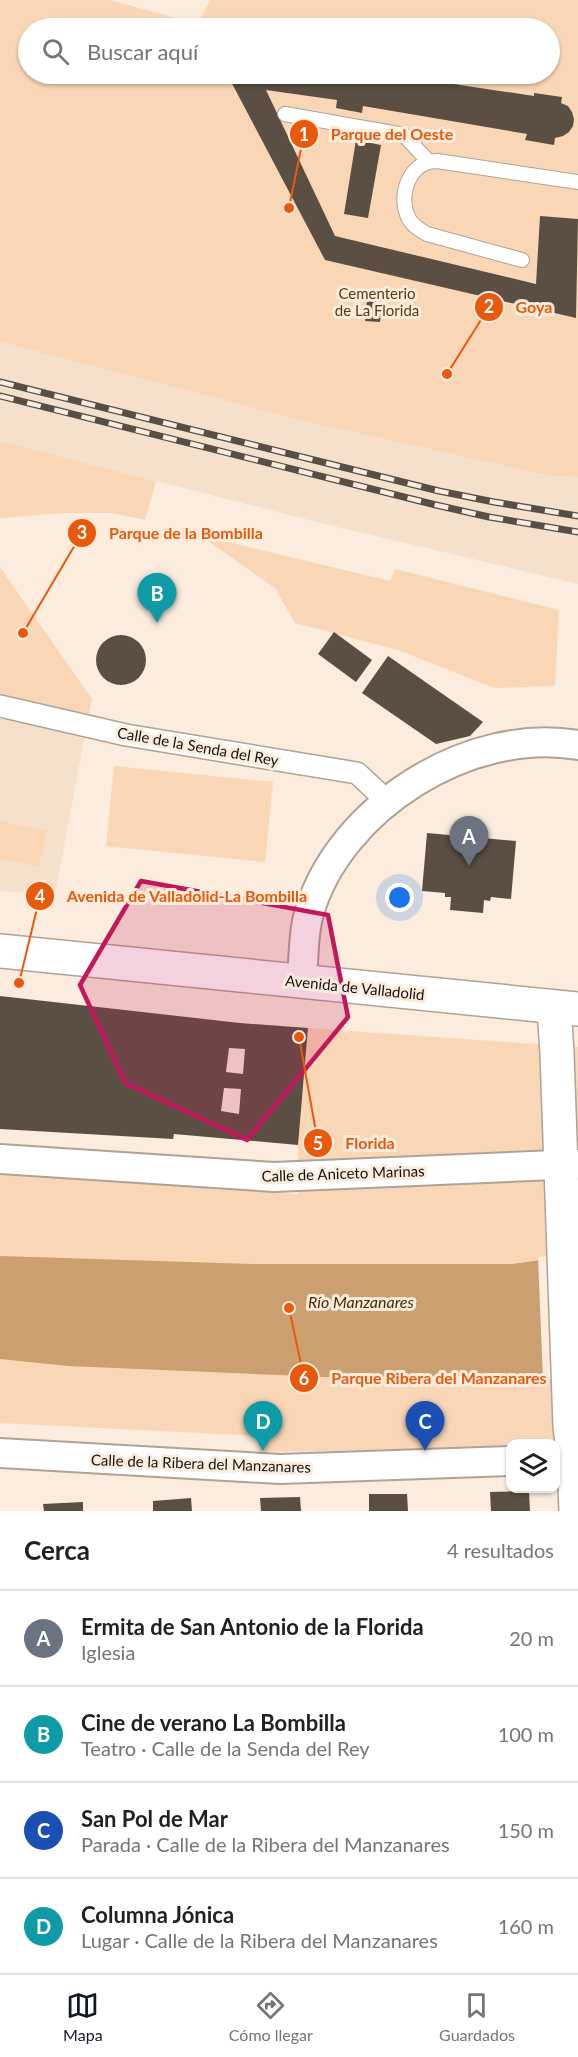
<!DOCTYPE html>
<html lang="es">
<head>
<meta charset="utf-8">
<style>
	body { margin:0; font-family:Lato,sans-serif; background:#f2f2f2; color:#202124 }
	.controls { position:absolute; right:18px; bottom:18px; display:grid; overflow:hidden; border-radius:12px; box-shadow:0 2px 4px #0004 }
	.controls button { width:54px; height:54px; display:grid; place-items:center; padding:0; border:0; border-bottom:2px solid #e0e0e0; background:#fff; color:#202124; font:30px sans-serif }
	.you { position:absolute; left:400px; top:898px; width:21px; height:21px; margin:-15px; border:4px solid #fff; border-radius:50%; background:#1a73e8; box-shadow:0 0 0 9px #1a73e833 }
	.badge { display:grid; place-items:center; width:39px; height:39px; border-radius:50%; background:#111827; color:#fff; font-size:20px; font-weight:700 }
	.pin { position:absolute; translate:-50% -50px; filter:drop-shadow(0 2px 3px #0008) }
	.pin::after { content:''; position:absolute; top:32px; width:21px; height:18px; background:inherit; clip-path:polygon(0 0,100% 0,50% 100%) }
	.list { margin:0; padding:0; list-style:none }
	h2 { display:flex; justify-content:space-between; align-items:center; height:78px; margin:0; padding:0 24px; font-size:26px }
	h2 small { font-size:20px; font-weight:400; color:#757577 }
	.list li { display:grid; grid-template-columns:39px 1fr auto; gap:18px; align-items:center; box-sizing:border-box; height:96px; padding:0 24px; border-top:2px solid #e0e0e0 }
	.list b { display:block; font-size:22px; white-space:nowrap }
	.list p { margin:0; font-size:20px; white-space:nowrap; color:#757577 }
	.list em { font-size:20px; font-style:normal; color:#757577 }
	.icon { flex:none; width:33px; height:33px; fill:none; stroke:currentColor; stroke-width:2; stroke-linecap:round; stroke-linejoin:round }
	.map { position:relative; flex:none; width:578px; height:1511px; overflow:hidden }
	.search { position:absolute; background:#fff; box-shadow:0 2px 4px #0004; left:18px; right:18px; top:18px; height:66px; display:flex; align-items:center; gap:15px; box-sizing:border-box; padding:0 21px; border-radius:33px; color:#757577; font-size:22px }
	.sheet { height:462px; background:#fff }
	nav { display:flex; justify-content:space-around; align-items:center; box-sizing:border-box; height:84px; border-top:2px solid #e0e0e0; background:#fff; font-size:16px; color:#757577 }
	nav a { display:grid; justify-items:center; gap:3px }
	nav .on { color:#111827 }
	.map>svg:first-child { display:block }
	.built { fill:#f5e0cc }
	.green { fill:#f9d7b6; fill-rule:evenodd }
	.water { fill:#cc9f70 }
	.pier { fill:#fbecde }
	.building { fill:#5b4f43; fill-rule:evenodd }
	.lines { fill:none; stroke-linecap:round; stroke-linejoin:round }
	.service-casing { stroke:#b0a295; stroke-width:16 }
	.pedestrian-casing { stroke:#b0a295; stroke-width:24 }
	.minor-casing { stroke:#b0a295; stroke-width:32 }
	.tertiary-casing { stroke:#b0a295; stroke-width:36 }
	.primary-casing { stroke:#b0a295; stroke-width:36 }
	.service { stroke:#fff; stroke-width:14 }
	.pedestrian { stroke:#fff; stroke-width:21 }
	.minor { stroke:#fff; stroke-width:28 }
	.tertiary { stroke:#fff; stroke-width:33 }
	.primary { stroke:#fff; stroke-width:33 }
	.rail-casing { stroke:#564e47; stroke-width:7 }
	.rail { stroke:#fbecde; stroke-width:4.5; stroke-dasharray:14; stroke-linecap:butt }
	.marked { fill:#c2185b; fill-opacity:0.2; stroke:#c2185b; stroke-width:4.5; stroke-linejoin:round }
	.labels { text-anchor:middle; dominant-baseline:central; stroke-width:6; stroke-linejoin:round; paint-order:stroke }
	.park-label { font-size:15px; fill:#583914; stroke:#fbecde }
	.street-label { font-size:15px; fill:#17120d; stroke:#fbecde }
	.water-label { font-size:16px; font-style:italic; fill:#482a03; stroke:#fbecde }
	.leader { fill:none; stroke:#e8590c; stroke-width:2 }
	.callout-dot { fill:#e8590c; stroke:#fbecde; stroke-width:2 }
	.mark-label { font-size:18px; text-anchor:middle; font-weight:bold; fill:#fff }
	.callout-label { font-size:16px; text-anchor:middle; font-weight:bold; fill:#e8590c; stroke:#fbecde; stroke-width:6; stroke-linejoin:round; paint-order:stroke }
</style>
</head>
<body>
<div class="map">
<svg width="578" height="1511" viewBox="0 0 578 1511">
	<rect width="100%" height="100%" fill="#fbecde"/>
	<path class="built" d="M0 342 312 423 550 476 578 477V584L325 524 0 441Z
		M0 715 85 734 55 894 0 891Z"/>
	<path class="green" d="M0 0H110L198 24 210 0H578V477L550 476 312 423 0 342ZM28 28H550V74H28Z
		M0 441 156 481 145 520 111 513H63L0 518Z
		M199 535 390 581 395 569 559 610 555 686 494 688 398 650 295 623 275 588Z
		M0 567 92 699 85 734 0 715Z
		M114 766 273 782 265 862 106 846Z
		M0 821 47 831 39 867 0 859Z
		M308 1028 578 1047V1446L556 1447V1444H510V1448L259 1452 260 1436 0 1423V1171L298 1194V1145Z"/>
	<path class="water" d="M578 1255V1375L349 1378 68 1366 0 1359V1256L252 1264H512Z"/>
	<path class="pier" d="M578 1252V1378L543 1379 538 1257Z"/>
	<path class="building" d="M227 74H336L347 76 348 74H387L534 96V93L562 97 561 103 568 106 572 112 574 119 573 126 569 132 563 136 555 138 554 145 525 140 527 134 363 106 362 113 336 108 337 100 266 90 335 236 536 284 540 216 578 219 576 318 325 260Z
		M356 140 381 145 368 218 344 214Z
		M368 289 383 291 380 322 365 321Z
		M334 632 372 660 356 682 318 654Z
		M96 660a25 25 0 1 1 50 0a25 25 0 1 1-50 0Z
		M388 656 483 722 470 736 436 744 362 693Z
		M427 833 516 841 511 899 491 897 490 901 484 900 483 913 450 910 451 897H445V893L422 891Z
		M0 996 240 1023 308 1028 298 1145 174 1134 173 1139 0 1129ZM229 1048 245 1049 243 1074 226 1072ZM224 1088 241 1089 239 1114 221 1111Z
		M529 1491 530 1511H491L490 1492Z
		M369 1494H407L408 1511H369Z
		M300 1497 301 1511H261L260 1498Z
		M191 1498 192 1511H153V1501Z
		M83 1502V1511H44L43 1504Z"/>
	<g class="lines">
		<defs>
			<path id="service" d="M285 114 404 135 428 161
				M522 260 427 234C420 230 414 227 409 219 397 196 409 161 437 161L578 182"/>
			<path id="pedestrian" d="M0 706 126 735 357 773 387 801"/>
			<path id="minor" d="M303 963C304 947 304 930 309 913 339 808 470 726 578 745
				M0 1159 274 1177 578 1164
				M0 1453 280 1469 510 1461"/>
			<path id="tertiary" d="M554 1007 557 1053 570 1426 574 1459 576 1511"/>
			<path id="primary" d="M0 951 578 1009"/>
		</defs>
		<use href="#service" class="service-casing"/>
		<use href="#pedestrian" class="pedestrian-casing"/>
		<use href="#minor" class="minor-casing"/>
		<use href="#tertiary" class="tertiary-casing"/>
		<use href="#primary" class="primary-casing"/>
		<use href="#service" class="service"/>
		<use href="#pedestrian" class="pedestrian"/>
		<use href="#minor" class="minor"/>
		<use href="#tertiary" class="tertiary"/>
		<use href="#primary" class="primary"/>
		<defs>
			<path id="rail" d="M0 382 439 491 494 502 578 516
				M0 396 436 505 489 517 578 532"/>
		</defs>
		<use href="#rail" class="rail-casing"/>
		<use href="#rail" class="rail"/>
	</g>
	<path class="marked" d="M141 881 328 915 348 1017 247 1140 125 1083 80 985Z"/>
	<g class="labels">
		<g class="park-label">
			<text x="377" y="293">Cementerio<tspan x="377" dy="17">de La Florida</tspan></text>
		</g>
		<g class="street-label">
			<text transform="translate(198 746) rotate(10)">Calle de la Senda del Rey</text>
			<text transform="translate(355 987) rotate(6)">Avenida de Valladolid</text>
			<text transform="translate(343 1173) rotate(-2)">Calle de Aniceto Marinas</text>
			<text transform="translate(201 1463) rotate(2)">Calle de la Ribera del Manzanares</text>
		</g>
		<g class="water-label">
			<text x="361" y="1301">Río Manzanares</text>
		</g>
	</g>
	<path class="leader" d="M289 208L304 134M447 374L489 307M23 633L82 533M19 983L40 896M299 1037L318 1143M289 1308L304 1378"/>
	<g class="callout-dot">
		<circle cx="289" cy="208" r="6"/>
		<circle cx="447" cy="374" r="6"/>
		<circle cx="23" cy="633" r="6"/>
		<circle cx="19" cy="983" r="6"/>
		<circle cx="299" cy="1037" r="6"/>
		<circle cx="289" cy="1308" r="6"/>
		<circle cx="304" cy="134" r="15"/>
		<circle cx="489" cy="307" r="15"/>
		<circle cx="82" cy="533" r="15"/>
		<circle cx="40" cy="896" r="15"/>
		<circle cx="318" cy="1143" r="15"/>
		<circle cx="304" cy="1378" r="15"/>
	</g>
	<g class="mark-label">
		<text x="304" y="141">1</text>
		<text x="489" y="313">2</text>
		<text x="82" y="539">3</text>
		<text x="40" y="903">4</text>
		<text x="318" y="1150">5</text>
		<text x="304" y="1385">6</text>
	</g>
	<g class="callout-label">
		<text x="392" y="140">Parque del Oeste</text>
		<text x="534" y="313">Goya</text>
		<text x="186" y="539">Parque de la Bombilla</text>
		<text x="187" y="902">Avenida de Valladolid-La Bombilla</text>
		<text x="370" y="1149">Florida</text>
		<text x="439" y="1384">Parque Ribera del Manzanares</text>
	</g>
</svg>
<div class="controls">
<button><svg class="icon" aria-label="layers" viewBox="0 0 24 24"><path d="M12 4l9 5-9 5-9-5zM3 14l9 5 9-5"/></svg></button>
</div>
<div class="you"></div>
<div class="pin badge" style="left:469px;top:866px;background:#6b7280">A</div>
<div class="pin badge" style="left:157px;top:623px;background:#0f9aa8">B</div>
<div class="pin badge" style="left:425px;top:1451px;background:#1a4fb4">C</div>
<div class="pin badge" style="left:263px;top:1451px;background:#0f9aa8">D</div>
<div class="search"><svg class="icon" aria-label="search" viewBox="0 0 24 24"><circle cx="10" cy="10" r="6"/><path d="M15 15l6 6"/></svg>Buscar aquí</div>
</div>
<section class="sheet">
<h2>Cerca<small>4 resultados</small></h2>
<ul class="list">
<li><span class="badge" style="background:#6b7280">A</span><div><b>Ermita de San Antonio de la Florida</b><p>Iglesia</p></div><em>20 m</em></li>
<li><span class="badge" style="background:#0f9aa8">B</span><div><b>Cine de verano La Bombilla</b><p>Teatro · Calle de la Senda del Rey</p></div><em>100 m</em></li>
<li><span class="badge" style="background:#1a4fb4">C</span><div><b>San Pol de Mar</b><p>Parada · Calle de la Ribera del Manzanares</p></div><em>150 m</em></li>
<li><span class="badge" style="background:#0f9aa8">D</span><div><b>Columna Jónica</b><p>Lugar · Calle de la Ribera del Manzanares</p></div><em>160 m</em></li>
</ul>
</section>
<nav>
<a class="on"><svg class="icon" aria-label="map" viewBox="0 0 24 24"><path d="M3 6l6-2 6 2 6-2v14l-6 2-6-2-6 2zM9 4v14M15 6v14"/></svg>Mapa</a>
<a><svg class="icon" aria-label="directions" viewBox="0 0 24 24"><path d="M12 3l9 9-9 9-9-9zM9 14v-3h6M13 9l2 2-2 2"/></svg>Cómo llegar</a>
<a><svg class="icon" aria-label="saved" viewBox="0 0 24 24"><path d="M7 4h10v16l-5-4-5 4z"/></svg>Guardados</a>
</nav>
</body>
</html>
